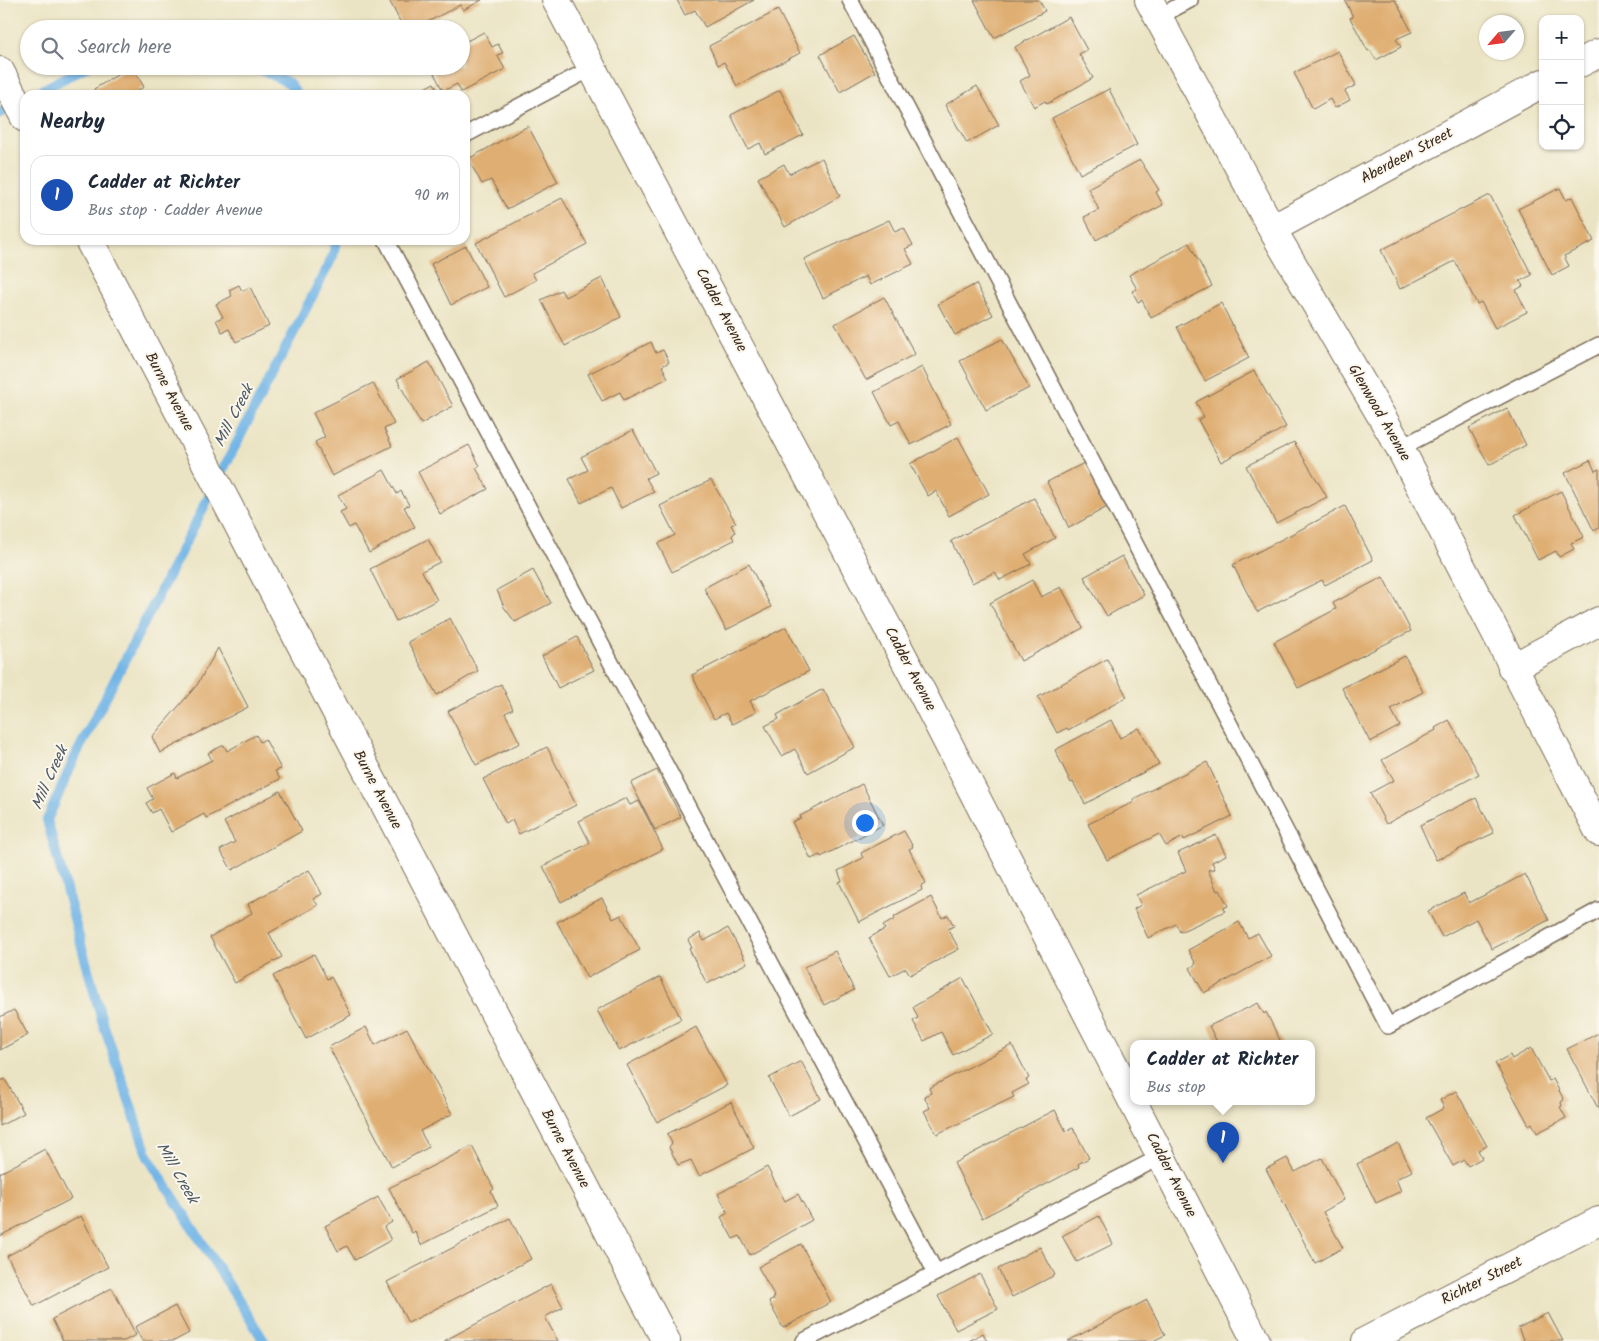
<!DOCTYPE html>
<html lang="en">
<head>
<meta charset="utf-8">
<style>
	body { margin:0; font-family:Kalam,sans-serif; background:#f2f2f3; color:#1f2937 }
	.controls { position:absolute; right:15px; top:15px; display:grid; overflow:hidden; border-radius:10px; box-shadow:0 1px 4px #0004 }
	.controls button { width:45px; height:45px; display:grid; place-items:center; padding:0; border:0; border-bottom:1px solid #e0e1e3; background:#fff; color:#1f2937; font:25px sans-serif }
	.compass { position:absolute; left:1479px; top:15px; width:45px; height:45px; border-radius:50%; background:#fff; box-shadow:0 1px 4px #0004; rotate:242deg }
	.you { position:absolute; left:864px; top:822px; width:18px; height:18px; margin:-12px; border:4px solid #fff; border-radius:50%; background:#1a73e8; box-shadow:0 0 0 8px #1a73e833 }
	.badge { display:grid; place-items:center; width:32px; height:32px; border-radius:50%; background:#7c3aed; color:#fff; font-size:16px; font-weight:700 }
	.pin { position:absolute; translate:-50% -41px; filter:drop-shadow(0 1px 2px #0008) }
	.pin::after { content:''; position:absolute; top:26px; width:18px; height:15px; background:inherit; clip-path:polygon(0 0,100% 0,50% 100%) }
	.popup { position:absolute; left:1130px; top:1040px; width:185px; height:65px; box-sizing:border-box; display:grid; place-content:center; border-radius:10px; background:#fff; filter:drop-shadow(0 1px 4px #0005); font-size:16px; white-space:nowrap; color:#747a83 }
	.popup b { font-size:19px; color:#1f2937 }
	.popup::after { content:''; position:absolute; left:50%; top:100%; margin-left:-10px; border:10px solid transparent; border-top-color:#fff }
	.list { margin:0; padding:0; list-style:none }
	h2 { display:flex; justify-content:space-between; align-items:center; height:65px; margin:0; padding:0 20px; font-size:21px }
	h2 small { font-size:16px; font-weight:400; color:#747a83 }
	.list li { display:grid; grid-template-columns:32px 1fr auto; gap:15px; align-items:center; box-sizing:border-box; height:80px; margin:0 10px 10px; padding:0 10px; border:1px solid #e0e1e3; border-radius:15px }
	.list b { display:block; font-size:19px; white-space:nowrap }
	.list p { margin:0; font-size:16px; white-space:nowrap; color:#747a83 }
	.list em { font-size:16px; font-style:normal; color:#747a83 }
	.icon { flex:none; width:28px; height:28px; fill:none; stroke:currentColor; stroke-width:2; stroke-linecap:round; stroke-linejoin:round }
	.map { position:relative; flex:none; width:1599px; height:1341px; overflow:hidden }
	.search { position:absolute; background:#fff; box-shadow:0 1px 4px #0004; left:20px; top:20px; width:450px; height:55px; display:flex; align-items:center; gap:12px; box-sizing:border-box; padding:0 18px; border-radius:28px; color:#747a83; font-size:19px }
	.panel { position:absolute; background:#fff; box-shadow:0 1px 4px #0004; left:20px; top:90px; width:450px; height:155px; border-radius:15px }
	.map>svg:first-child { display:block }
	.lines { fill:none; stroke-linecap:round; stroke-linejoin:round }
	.stream { stroke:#70b4e6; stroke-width:10 }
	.building { fill:#dfae72 }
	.service-casing { stroke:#796b58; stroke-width:18 }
	.minor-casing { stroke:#796b58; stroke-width:30 }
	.secondary-casing { stroke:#796b58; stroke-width:30 }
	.service { stroke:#fff; stroke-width:15 }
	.minor { stroke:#fff; stroke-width:28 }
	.secondary { stroke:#fff; stroke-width:28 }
	.labels { text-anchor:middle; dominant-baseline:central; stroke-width:4; stroke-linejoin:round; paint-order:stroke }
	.street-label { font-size:15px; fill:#3b2a1e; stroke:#fbf7ec }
	.water-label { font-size:16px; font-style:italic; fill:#4e5a64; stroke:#fbf7ec }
</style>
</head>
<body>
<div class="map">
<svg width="1599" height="1341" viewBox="0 0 1599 1341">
	<rect width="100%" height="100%" fill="#fbf7ec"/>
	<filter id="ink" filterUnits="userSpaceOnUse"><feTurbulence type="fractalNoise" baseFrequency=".02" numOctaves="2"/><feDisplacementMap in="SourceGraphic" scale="10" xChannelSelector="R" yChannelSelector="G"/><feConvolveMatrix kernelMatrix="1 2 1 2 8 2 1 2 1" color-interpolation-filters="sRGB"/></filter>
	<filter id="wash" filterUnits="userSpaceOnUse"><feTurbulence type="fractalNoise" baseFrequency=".0096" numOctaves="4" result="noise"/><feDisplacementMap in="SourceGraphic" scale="20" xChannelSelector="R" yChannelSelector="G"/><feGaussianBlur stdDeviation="1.12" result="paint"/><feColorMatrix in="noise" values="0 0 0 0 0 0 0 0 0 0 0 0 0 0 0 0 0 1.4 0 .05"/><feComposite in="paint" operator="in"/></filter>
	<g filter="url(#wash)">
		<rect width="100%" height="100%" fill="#ebe4c4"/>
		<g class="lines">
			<path class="stream" d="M254 66 289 83 297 95
				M33 95 87 66
				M0 113 17 104
				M264 1341 148 1157 101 1017 47 820 77 753 333 256 336 240"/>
		</g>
		<g id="blocks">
			<path class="building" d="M389 0H482L463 10 460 5 414 29H404Z
				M677 0H754L705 27 695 10 685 15Z
				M974 0H1039L1045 11 994 38Z
				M1345 0H1395L1412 32 1396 39 1401 47 1376 60 1370 50 1368 51 1350 18 1353 17Z
				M778 10 800 53 737 86 724 62 718 65 709 46Z
				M1069 17 1087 50 1079 54 1093 78 1047 104 1045 101 1034 107 1020 81 1030 75 1015 47Z
				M484 32 492 47 498 44 503 53 497 55 505 69 461 92 457 84 443 91 432 69 436 66H461V44Z
				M854 36 875 72 840 92 820 55Z
				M1338 51 1356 85 1345 91 1350 100 1335 108 1330 99 1313 109 1294 73Z
				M132 66 144 87 138 90 141 95H97L94 89Z
				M434 83 440 95H411Z
				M977 86 999 125 967 143 945 105Z
				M1109 89 1137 145 1080 174 1052 118Z
				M780 90 803 135 765 154 760 143 748 149 731 115Z
				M528 126 558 182 507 209 491 180 482 184 468 159Z
				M822 158 840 196 785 227 758 178 784 164 789 174Z
				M1140 160 1159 190 1156 192 1163 205 1096 240 1084 217 1099 210 1088 188Z
				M1560 188 1566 200 1572 197 1594 241 1564 256 1569 266 1552 275 1518 209Z
				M1490 195 1532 275 1520 281 1523 286 1516 290 1527 312 1495 328 1481 302 1477 304 1455 261 1400 289 1381 250Z
				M562 198 587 244 532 273 536 280 504 297 476 243Z
				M889 220 895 232 904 228 913 245 905 249 913 264 870 285 866 276 823 298 804 259Z
				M1189 243 1212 286 1151 318 1142 300 1138 302 1132 291 1137 289 1129 275Z
				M466 246 487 287 451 305 431 264Z
				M602 278 621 317 565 346 541 300 561 290 565 297Z
				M976 284 993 315 955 335 938 304Z
				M239 285 242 291 250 287 269 326 236 342 229 329 222 332 216 320 223 317 216 304 232 296 229 290Z
				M884 297 915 354 866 380 835 324Z
				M1221 303 1249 358 1205 381 1177 327Z
				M1002 339 1029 388 986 410 960 361Z
				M651 342 656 353 663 350 669 362 662 366 668 378 624 400 620 392 602 401 588 374Z
				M429 362 453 406 421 424 397 379Z
				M922 367 951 424 911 445 899 421 891 425 874 392Z
				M1254 371 1286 427 1221 462 1198 420 1204 417 1196 402Z
				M373 383 394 424 384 429 392 446 332 476 315 442 325 437 313 413Z
				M1507 408 1526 445 1489 465 1469 428Z
				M633 430 656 473 646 478 654 492 621 508 611 488 581 503 569 479 588 470 581 457Z
				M958 437 989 494 949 516 936 491 928 496 910 464Z
				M1294 442 1327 497 1276 523 1246 466Z
				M469 445 480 466 476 468 488 489 440 514 418 472Z
				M1590 460 1595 471 1599 469V528L1594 531 1565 473Z
				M1084 463 1107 507 1069 528 1047 482Z
				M384 470 397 494 401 491 409 505 404 507 415 527 369 553 354 525 349 528 340 512 346 509 338 495Z
				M711 480 736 523 731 525 735 532 732 536 734 540 672 572 658 544 675 535 660 506Z
				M1561 491 1584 537 1571 543 1574 549 1559 557 1556 551 1538 560 1515 515Z
				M1034 498 1055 538 1025 554 1031 564 1000 580 995 572 972 583 951 541Z
				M1345 506 1373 560 1325 585 1322 580 1257 612 1233 565Z
				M428 539 440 562 422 571 437 600 396 621 370 569Z
				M1122 556 1144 595 1107 616 1084 577Z
				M749 564 771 607 726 630 704 588Z
				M533 570 551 603 515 622 504 607 497 590Z
				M1383 577 1411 631 1298 688 1274 642 1336 609 1333 603Z
				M1032 580 1041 597 1061 587 1083 628 1021 661 990 603Z
				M450 618 478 671 437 695 408 642Z
				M786 627 809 671 750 701 756 712 732 724 726 713 714 719 692 675Z
				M577 637 594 670 558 688 542 656Z
				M218 648 248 707 160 753 152 737 197 685Z
				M1405 656 1423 692 1391 709 1400 726 1370 742 1342 688Z
				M1107 659 1127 697 1068 730 1067 728 1057 733 1038 697Z
				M501 684 513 709 505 713 520 743 476 765 448 711Z
				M823 689 855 747 808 773 795 749 782 756 765 726 779 719 777 715Z
				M1111 720 1120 738 1139 728 1159 764 1085 804 1073 782 1071 783 1055 750Z
				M1449 720 1479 774 1386 824 1370 793 1394 780 1382 760 1436 730 1435 728Z
				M256 735 260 742 265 739 281 769 275 771 280 779 206 818 204 814 171 832 159 809 152 813 146 803 153 799 147 788 175 773 177 778 212 760 208 753 224 745 227 751Z
				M547 747 576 805 519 834 512 820 506 824 483 779Z
				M1207 762 1232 816 1184 840 1183 837 1166 846 1159 834 1107 860 1088 824 1134 802 1133 799Z
				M657 770 681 817 655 830 631 783Z
				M862 784 883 825 821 857 820 855 811 859 792 822 801 818 800 816Z
				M280 791 302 831 232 870 220 850 235 842 224 822Z
				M626 798 630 805 639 801 663 849 561 902 543 866 590 843 579 821Z
				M1476 798 1494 833 1436 860 1420 825Z
				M904 831 913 847 909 849 926 883 921 886 922 890 859 922 839 882 842 881 838 871 863 858 861 853Z
				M1216 835 1226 855 1212 862 1215 869 1208 870 1217 891 1220 890 1228 906 1223 908 1225 911 1180 932 1176 924 1148 938 1134 909 1141 905 1136 895 1186 871 1178 853Z
				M309 870 322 894 313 899 318 905 269 933 282 957 235 983 210 937 252 913 248 904Z
				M1525 874 1549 920 1492 949 1476 919 1442 937 1428 911 1464 893 1469 903Z
				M931 897 942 918 948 915 954 926 948 929 959 949 910 975 906 968 890 976 869 938 885 929 883 926 895 919 894 917Z
				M602 898 613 919 621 915 640 950 587 978 557 922Z
				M1239 922 1248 938 1258 933 1271 956 1204 993 1190 968 1196 964 1188 950Z
				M728 928 747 963 707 984 689 949 692 948 688 940 700 933 704 941Z
				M835 951 854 990 824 1005 804 967Z
				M314 954 327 979 331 977 351 1015 306 1039 273 976Z
				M660 977 681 1019 619 1051 597 1010Z
				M963 978 993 1034 953 1055 941 1032 924 1041 913 1021 918 1018 913 1007Z
				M1258 1003 1264 1014 1266 1012 1282 1044H1218L1209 1026Z
				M14 1010 28 1035 0 1050V1017Z
				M366 1027 375 1045 407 1028 452 1114 420 1131 429 1147 392 1167 329 1047Z
				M696 1027 727 1085 657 1122 627 1065Z
				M1599 1033V1110L1567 1049Z
				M1012 1045 1029 1078 1026 1080 1029 1084 1012 1093 1014 1097 937 1134 924 1111 930 1108 924 1096 931 1093 929 1088Z
				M1531 1048 1549 1081 1553 1079 1564 1100 1561 1102 1562 1106 1560 1107 1566 1118 1537 1133 1532 1123 1529 1125 1495 1063 1510 1055 1512 1059Z
				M801 1061 821 1099 789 1116 769 1078Z
				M5 1079 24 1113 0 1126V1081Z
				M1456 1091 1487 1146 1478 1150 1482 1158 1468 1166 1464 1160 1453 1166 1426 1118 1444 1108 1440 1100Z
				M731 1102 754 1148 699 1176 691 1160 678 1165 669 1147 672 1143 667 1134Z
				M1055 1110 1066 1131 1073 1128 1089 1158 1078 1164 1079 1167 982 1218 954 1163Z
				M1398 1143 1412 1171 1396 1179 1401 1191 1376 1203 1357 1164Z
				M472 1146 494 1189 491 1191 498 1206 421 1245 415 1231 412 1233 389 1188Z
				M45 1149 71 1199 0 1236V1173Z
				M1287 1158 1295 1172 1322 1158 1344 1200 1323 1212 1343 1248 1315 1263 1266 1169Z
				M767 1167 785 1201 798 1194 812 1220 750 1255 740 1236 733 1239 721 1217 728 1213 718 1194Z
				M378 1197 392 1222 384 1227 391 1240 355 1260 347 1246 338 1251 325 1226Z
				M81 1216 108 1267 34 1306 7 1256Z
				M1099 1216 1113 1244 1077 1262 1062 1236Z
				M510 1218 531 1259 408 1323 387 1282Z
				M801 1244 831 1302 783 1328 769 1302 774 1299 773 1293 758 1267Z
				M1040 1247 1055 1275 1012 1297 998 1269Z
				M980 1274 998 1309 956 1330 938 1296Z
				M551 1284 563 1307 545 1317 558 1341H444Z
				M112 1288 136 1335 124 1341H63L52 1319Z
				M1147 1300 1165 1335 1153 1341H1068Z
				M175 1306 189 1333 174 1341H142L135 1327Z
				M1548 1313 1563 1341H1524L1518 1328Z
				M983 1333 987 1341H969Z"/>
		</g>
	</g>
	<g filter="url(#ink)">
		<use href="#blocks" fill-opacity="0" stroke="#796b58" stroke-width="1"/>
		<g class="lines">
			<defs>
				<path id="service" d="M850 0 1388 1026 1599 910
					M1158 17 1190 0
					M465 135 592 68
					M386 240 936 1273
					M1400 448 1599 345
					M804 1341 1162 1156"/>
				<path id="minor" d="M1149 0 1272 229 1400 448 1599 832
					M1580 63 1599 53
					M0 71 25 118
					M1272 229 1543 83
					M89 240 666 1341
					M1512 668 1599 621"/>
				<path id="secondary" d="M556 0 916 681 1256 1341
					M1366 1341 1599 1221"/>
			</defs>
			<use href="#service" class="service-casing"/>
			<use href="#minor" class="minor-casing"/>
			<use href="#secondary" class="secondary-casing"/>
			<use href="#service" class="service"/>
			<use href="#minor" class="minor"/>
			<use href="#secondary" class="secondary"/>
		</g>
	</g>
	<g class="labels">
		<g class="street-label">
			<text transform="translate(1407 156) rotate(-28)">Aberdeen Street</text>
			<text transform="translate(721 310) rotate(62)">Cadder Avenue</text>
			<text transform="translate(169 392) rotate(62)">Burne Avenue</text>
			<text transform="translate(1379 413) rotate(60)">Glenwood Avenue</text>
			<text transform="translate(910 669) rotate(62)">Cadder Avenue</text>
			<text transform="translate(377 790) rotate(62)">Burne Avenue</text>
			<text transform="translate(565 1149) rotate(62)">Burne Avenue</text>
			<text transform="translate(1171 1175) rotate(63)">Cadder Avenue</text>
			<text transform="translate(1482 1281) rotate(-27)">Richter Street</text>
		</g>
		<g class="water-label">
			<text transform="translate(234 416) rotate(-63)">Mill Creek</text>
			<text transform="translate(50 778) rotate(-66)">Mill Creek</text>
			<text transform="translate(177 1173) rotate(60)">Mill Creek</text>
		</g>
	</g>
</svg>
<div class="controls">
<button>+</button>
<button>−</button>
<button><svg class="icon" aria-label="locate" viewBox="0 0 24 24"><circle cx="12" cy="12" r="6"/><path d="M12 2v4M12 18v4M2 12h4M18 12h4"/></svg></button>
</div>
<svg class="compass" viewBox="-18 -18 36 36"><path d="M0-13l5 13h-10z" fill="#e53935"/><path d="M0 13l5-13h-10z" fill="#747a83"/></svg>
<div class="you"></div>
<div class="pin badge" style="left:1223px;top:1163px;background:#1a4fb4">1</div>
<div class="popup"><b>Cadder at Richter</b>Bus stop</div>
<div class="search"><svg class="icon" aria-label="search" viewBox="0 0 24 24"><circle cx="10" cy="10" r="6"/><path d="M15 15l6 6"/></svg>Search here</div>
<section class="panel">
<h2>Nearby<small></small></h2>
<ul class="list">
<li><span class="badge" style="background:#1a4fb4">1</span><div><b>Cadder at Richter</b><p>Bus stop · Cadder Avenue</p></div><em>90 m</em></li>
</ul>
</section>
</div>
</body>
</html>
